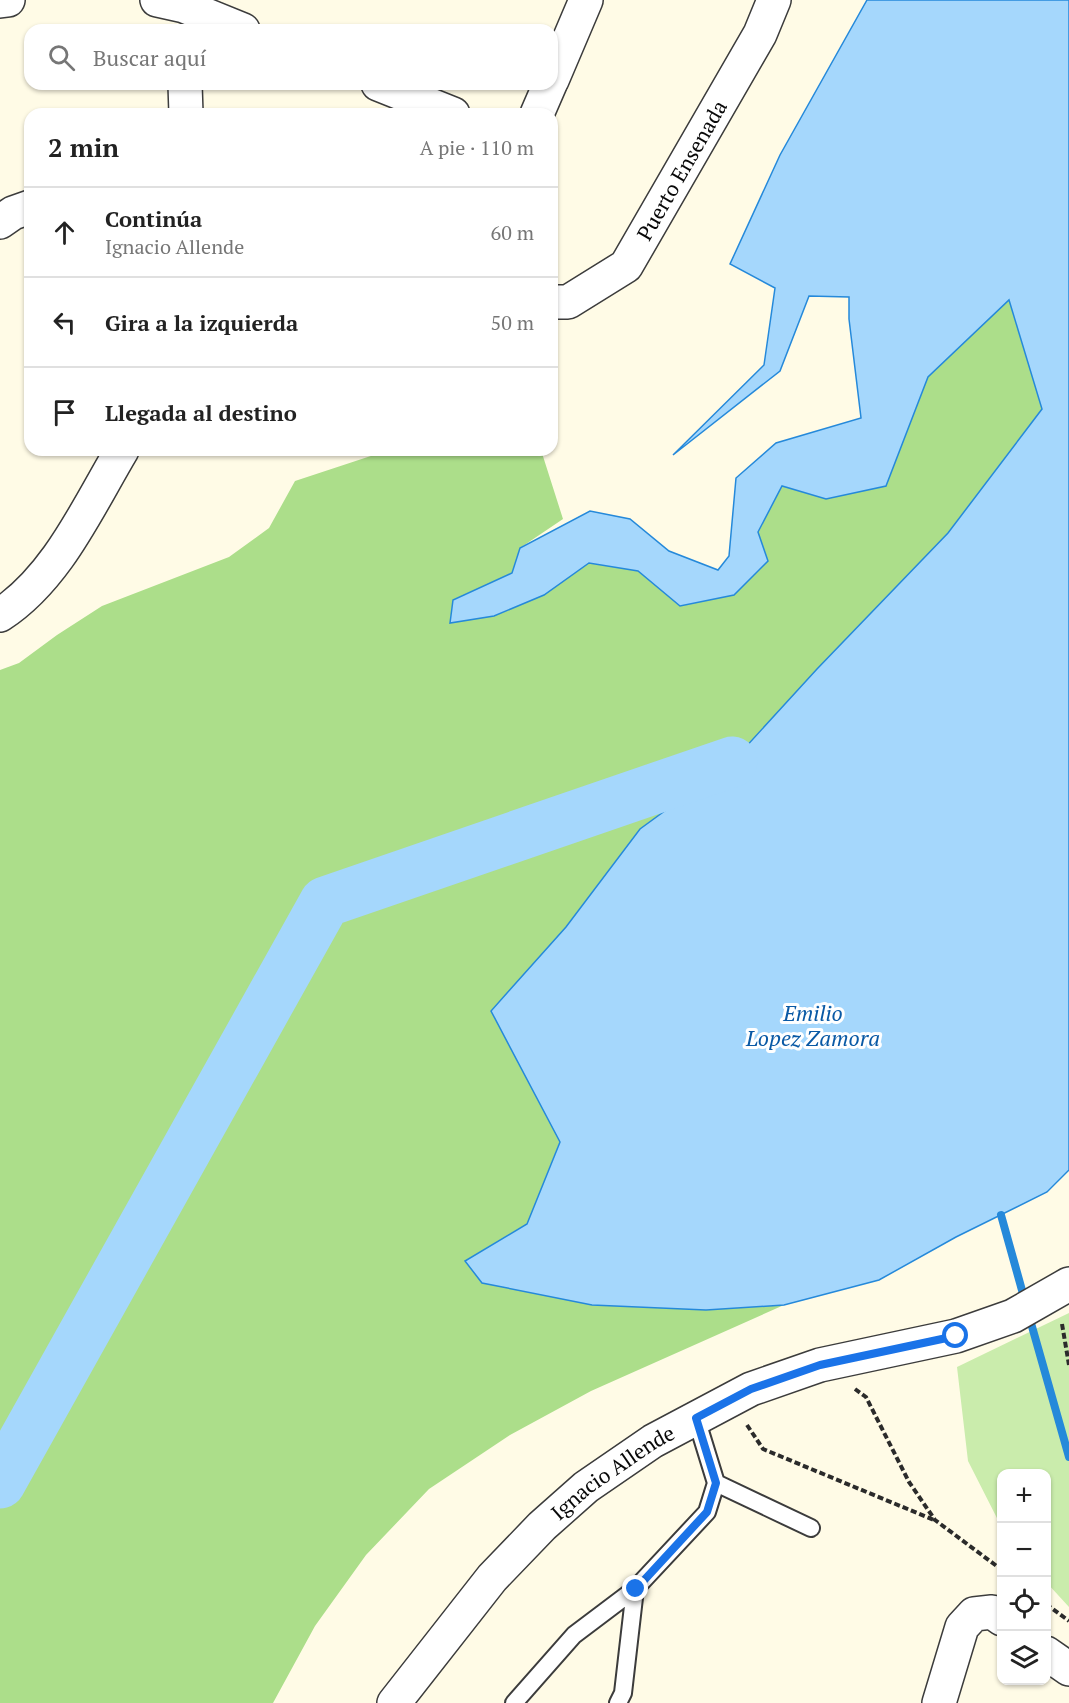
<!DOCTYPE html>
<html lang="es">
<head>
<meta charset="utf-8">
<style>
	body { margin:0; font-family:"PT Serif",serif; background:#f6f6f6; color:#222 }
	.controls { position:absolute; right:18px; bottom:18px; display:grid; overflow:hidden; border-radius:12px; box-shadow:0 2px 4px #0004 }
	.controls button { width:54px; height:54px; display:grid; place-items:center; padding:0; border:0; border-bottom:2px solid #e0e0e0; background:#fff; color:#222; font:30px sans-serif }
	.stop { position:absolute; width:18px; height:18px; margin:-14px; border:4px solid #1a73e8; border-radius:50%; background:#fff }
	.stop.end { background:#1a73e8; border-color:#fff; box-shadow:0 2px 6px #0008 }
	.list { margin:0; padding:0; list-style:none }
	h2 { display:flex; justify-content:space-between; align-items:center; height:78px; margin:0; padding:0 24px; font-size:26px }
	h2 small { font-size:20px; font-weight:400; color:#767676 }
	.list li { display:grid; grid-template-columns:39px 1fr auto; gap:18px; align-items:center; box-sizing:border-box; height:90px; padding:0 24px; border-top:2px solid #e0e0e0 }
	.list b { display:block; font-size:22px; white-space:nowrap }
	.list p { margin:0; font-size:20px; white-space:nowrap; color:#767676 }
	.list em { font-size:20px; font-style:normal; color:#767676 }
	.icon { flex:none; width:33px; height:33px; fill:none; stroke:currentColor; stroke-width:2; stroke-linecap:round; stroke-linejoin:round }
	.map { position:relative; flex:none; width:1069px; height:1703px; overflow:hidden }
	.search { position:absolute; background:#fff; box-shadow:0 2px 4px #0004; left:24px; top:24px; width:534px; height:66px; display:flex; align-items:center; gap:15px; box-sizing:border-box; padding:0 21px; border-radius:18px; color:#767676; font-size:22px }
	.panel { position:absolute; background:#fff; box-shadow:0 2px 4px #0004; left:24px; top:108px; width:534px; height:348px; border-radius:18px }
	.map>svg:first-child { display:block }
	.green { fill:#caecac }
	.forest { fill:#acde8a }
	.water { fill:#a5d7fc; stroke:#2589da; stroke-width:1.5 }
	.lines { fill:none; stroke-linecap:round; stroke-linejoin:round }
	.stream { stroke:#2589da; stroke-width:8 }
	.river { stroke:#a5d7fc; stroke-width:51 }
	.service-casing { stroke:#3c3c3c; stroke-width:20 }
	.minor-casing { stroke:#3c3c3c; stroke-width:36 }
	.tertiary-casing { stroke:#3c3c3c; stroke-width:36 }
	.path { stroke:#2b2b2b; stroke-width:4; stroke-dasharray:6 3; stroke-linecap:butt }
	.service { stroke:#fff; stroke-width:16 }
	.minor { stroke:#fff; stroke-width:33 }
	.tertiary { stroke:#fff; stroke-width:33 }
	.route { stroke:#1a73e8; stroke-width:8 }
	.labels { text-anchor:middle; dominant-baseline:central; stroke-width:6; stroke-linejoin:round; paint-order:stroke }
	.street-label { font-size:21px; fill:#090909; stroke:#fff }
	.water-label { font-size:22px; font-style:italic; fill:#0959a5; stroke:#fff }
</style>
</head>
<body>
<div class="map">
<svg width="1069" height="1703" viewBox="0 0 1069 1703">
	<rect width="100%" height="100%" fill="#fffbe6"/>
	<path class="green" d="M1069 1313V1607L1047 1583 1046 1474H1002L1001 1526 968 1461 957 1367Z"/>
	<path class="forest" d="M1009 299 1042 409 948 533 817 669 732 762 640 829 566 927 491 1011 560 1141 527 1224 465 1261 592 1305 706 1310 784 1305 591 1391 510 1435 429 1489 366 1555 315 1626 273 1703H0V670L19 663 57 635 102 606 229 557 269 528 295 481 389 450H541L563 519 520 548 512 573 453 600 450 622 494 616 544 595 589 563 638 571 680 606 734 595 758 532 782 486 826 499 886 485 928 377Z"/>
	<path class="water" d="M867 0H1069V1170L1047 1192 956 1237 879 1280 784 1305 706 1310 592 1305 482 1283 465 1261 527 1224 560 1142 491 1011 566 927 640 829 732 762 817 669 948 533 1042 409 1009 300 928 377 886 486 826 499 782 486 758 532 768 561 734 595 680 606 638 571 589 563 544 595 494 616 450 623 453 600 512 573 520 548 590 511 630 519 669 551 718 570 729 556 736 478 776 443 861 418 849 319V297L809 296 780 371 673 455 764 365 775 288 730 264 780 155Z"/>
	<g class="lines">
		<path class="stream" d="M1001 1215 1025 1301
			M1029 1316 1069 1457"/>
		<path class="river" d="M0 1483 325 902 732 762"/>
		<defs>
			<path id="service" d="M716 1483 811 1528
				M514 1703 574 1635 635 1589
				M618 1703 623 1693 635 1589 707 1512 716 1483 696 1418"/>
			<g id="minor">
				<path d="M157 0 184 6 243 30"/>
				<path d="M0 1 8 0"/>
				<path d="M552 80 586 0"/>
				<path d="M185 84 186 114"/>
				<path d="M378 84 453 114"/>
				<path d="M537 114 550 84"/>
				<path d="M0 222 13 213 30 207"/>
				<path id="s1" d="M552 302H568L626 266 760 34 774 0"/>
				<path d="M0 615C57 578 88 507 122 450"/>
				<path d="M1046 1653 1069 1669"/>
				<path d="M939 1703 962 1627 974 1614 992 1612 1002 1619"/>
			</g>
			<g id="tertiary">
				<path id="s2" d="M394 1703 492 1578 542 1526 586 1487 653 1441 751 1389 820 1365 956 1336 1013 1316 1069 1284"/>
			</g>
		</defs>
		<use href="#service" class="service-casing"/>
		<use href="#minor" class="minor-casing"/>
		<use href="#tertiary" class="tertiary-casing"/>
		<path class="path" d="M1062 1324 1069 1365
			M855 1389 866 1397 909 1482 935 1520 1002 1570
			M747 1425 763 1449 934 1520
			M1046 1604 1069 1621"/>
		<use href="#service" class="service"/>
		<use href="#minor" class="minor"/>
		<use href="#tertiary" class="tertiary"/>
	</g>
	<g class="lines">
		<path class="route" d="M636 1589 707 1512 716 1483 696 1418 751 1389 820 1365 956 1336"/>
	</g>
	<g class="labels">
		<g class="street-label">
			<text stroke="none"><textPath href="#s1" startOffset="195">Puerto Ensenada</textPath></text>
			<text stroke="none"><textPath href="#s2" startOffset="320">Ignacio Allende</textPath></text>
		</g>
		<g class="water-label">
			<text x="813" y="1012">Emilio<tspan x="813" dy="25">Lopez Zamora</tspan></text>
		</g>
	</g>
</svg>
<div class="controls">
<button>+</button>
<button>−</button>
<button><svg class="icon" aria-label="locate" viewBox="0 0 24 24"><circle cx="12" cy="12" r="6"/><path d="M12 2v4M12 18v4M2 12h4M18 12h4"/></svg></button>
<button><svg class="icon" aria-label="layers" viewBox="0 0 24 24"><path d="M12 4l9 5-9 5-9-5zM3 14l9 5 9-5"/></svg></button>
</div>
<div class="stop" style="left:956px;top:1336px"></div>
<div class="stop end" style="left:636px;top:1589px"></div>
<div class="search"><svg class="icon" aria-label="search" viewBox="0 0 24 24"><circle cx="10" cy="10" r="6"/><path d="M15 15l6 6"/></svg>Buscar aquí</div>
<section class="panel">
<h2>2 min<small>A pie · 110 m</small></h2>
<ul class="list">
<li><svg class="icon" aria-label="ahead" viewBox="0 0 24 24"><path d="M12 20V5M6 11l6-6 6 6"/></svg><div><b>Continúa</b><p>Ignacio Allende</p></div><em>60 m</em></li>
<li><svg class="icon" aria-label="left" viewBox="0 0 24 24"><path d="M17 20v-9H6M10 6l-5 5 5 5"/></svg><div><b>Gira a la izquierda</b></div><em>50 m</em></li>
<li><svg class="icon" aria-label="arrive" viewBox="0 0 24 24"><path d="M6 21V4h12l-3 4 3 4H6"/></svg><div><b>Llegada al destino</b></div></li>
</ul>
</section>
</div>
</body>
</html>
